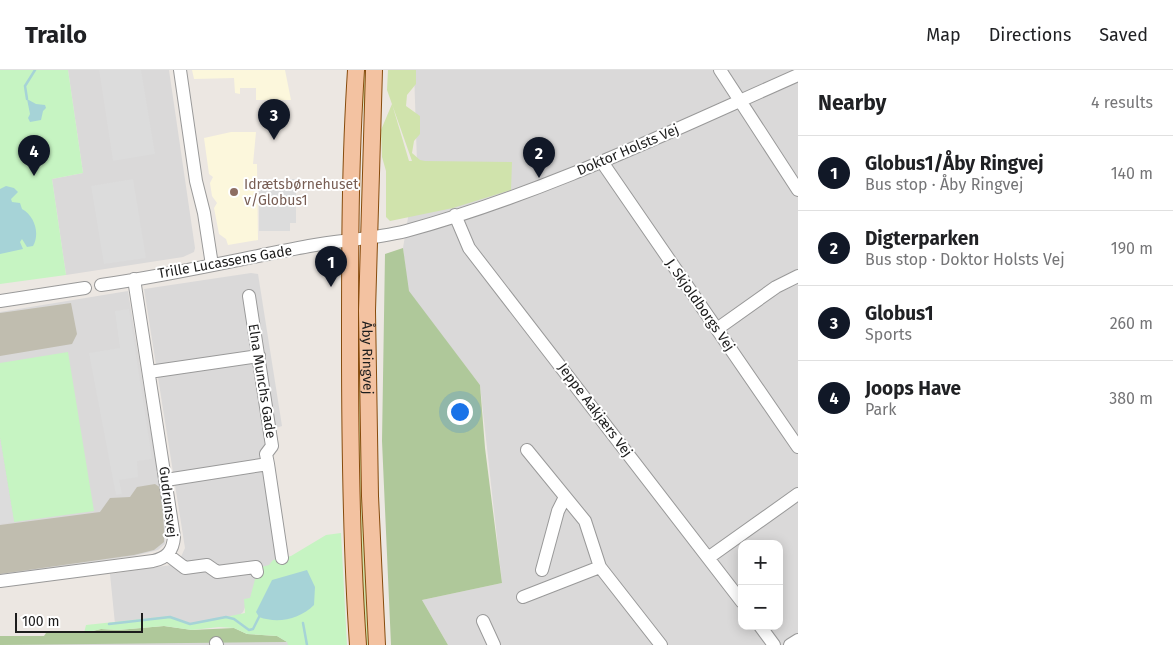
<!DOCTYPE html>
<html lang="en">
<head>
<meta charset="utf-8">
<style>
	body { margin:0; font-family:"Fira Sans",sans-serif; background:#f6f6f6; color:#202124 }
	.controls { position:absolute; right:15px; bottom:15px; display:grid; overflow:hidden; border-radius:10px; box-shadow:0 2px 12px #0003 }
	.controls button { width:45px; height:45px; display:grid; place-items:center; padding:0; border:0; border-bottom:1px solid #e0e0e0; background:#fff; color:#202124; font:25px sans-serif }
	.scale { position:absolute; left:15px; bottom:12px; width:128px; box-sizing:border-box; padding-left:5px; border:2px solid #1c1c1c; border-top:0; font-size:14px; line-height:18px; white-space:nowrap; color:#1c1c1c; -webkit-text-stroke:4px #fff; paint-order:stroke }
	.you { position:absolute; left:459px; top:341px; width:18px; height:18px; margin:-12px; border:4px solid #fff; border-radius:50%; background:#1a73e8; box-shadow:0 0 0 8px #1a73e833 }
	.badge { display:grid; place-items:center; width:32px; height:32px; border-radius:50%; background:#111827; color:#fff; font-size:16px; font-weight:700 }
	.pin { position:absolute; translate:-50% -41px; filter:drop-shadow(0 1px 2px #0008) }
	.pin::after { content:''; position:absolute; top:26px; width:18px; height:15px; background:inherit; clip-path:polygon(0 0,100% 0,50% 100%) }
	.list { margin:0; padding:0; list-style:none }
	h2 { display:flex; justify-content:space-between; align-items:center; height:65px; margin:0; padding:0 20px; font-size:21px }
	h2 small { font-size:16px; font-weight:400; color:#757577 }
	.list li { display:grid; grid-template-columns:32px 1fr auto; gap:15px; align-items:center; box-sizing:border-box; height:75px; padding:0 20px; border-top:1px solid #e0e0e0 }
	.list b { display:block; font-size:19px; white-space:nowrap }
	.list p { margin:0; font-size:16px; white-space:nowrap; color:#757577 }
	.list em { font-size:16px; font-style:normal; color:#757577 }
	.map { position:relative; flex:none; width:798px; height:575px; overflow:hidden }
	header { display:flex; align-items:center; gap:30px; box-sizing:border-box; height:70px; padding:0 25px; background:#fff; border-bottom:1px solid #e0e0e0 }
	header strong { font-size:24px }
	nav { display:flex; gap:28px; margin-inline-start:auto; font-size:18px }
	main { display:flex }
	aside { flex:1; background:#fff }
	.map>svg:first-child { display:block }
	.residential { fill:#dad9d9; fill-rule:evenodd }
	.education { fill:#fcf7dc }
	.construction { fill:#c0bdaf }
	.grass { fill:#d0e3ac }
	.forest { fill:#afc89a }
	.park { fill:#c6f4c2 }
	.parking { fill:#dcdcdc }
	.water { fill:#a6d3d7 }
	.lines { fill:none; stroke-linecap:round; stroke-linejoin:round }
	.stream { stroke:#a6d3d7; stroke-width:2.5 }
	.minor-casing { stroke:#999; stroke-width:14 }
	.major-casing { stroke:#874b0c; stroke-width:18 }
	.minor { stroke:#fff; stroke-width:12 }
	.major { stroke:#f3c2a1; stroke-width:16 }
	.education-dot { fill:#8d6e63; stroke:#fff; stroke-width:2 }
	.labels { text-anchor:middle; dominant-baseline:central; stroke-width:4; stroke-linejoin:round; paint-order:stroke }
	.street-label { font-size:14px; fill:#1c1c1c; stroke:#fff }
	.education-label { font-size:14px; fill:#785e54; stroke:#fff; text-anchor:start }
</style>
</head>
<body>
<header>
<strong>Trailo</strong>
<nav><a>Map</a><a>Directions</a><a>Saved</a></nav>
</header>
<main>
<div class="map">
<svg width="798" height="575" viewBox="0 0 798 575">
	<rect width="100%" height="100%" fill="#ece7e2"/>
	<path class="residential" d="M68 0H169L195 178 194 182 183 187 66 205 52 109 83 103Z
		M414 0H798V575H448L422 530 502 513 480 315 408 221 403 178 417 93ZM742 474H779V556H742Z
		M251 203 258 204 282 356 276 358 279 377 272 386 289 496 257 530 249 528 243 542 233 551 191 555 115 554 110 504 171 495 180 489 185 478 144 219Z
		M128 221 166 455 165 474 158 480 134 486 0 505V242Z
		M277 566 289 572 290 575H0V572Z"/>
	<path class="education" d="M192 0H285L291 30H256V18H240V24L235 23 234 8 194 9Z
		M231 62H256L253 94H257L258 170 228 175 226 169 219 164 214 138 217 133 212 126 210 113 213 107 209 104 204 68Z"/>
	<path class="construction" d="M71 233 77 264 72 274 0 286V243Z
		M155 414 161 418 164 459V472L154 480 134 485 0 504V455L100 442 110 428 130 427 137 417Z"/>
	<path class="grass" d="M362 0H368L363 146H361L364 50Z
		M388 0H416V14L407 25 406 36 420 46V64L414 71 412 83 420 90 425 91 512 92 511 120 453 138 390 151 386 147V101L382 87 381 60 392 34 409 91H412L387 20Z
		M357 240 361 277 371 575H364L356 360Z"/>
	<path class="forest" d="M403 178 409 221 480 315 485 378 502 513 422 530 448 575H391L382 371 385 184Z
		M164 556 192 560 234 558 247 564 277 566 287 572 0 575V566H44L46 563H84L101 559 118 560Z"/>
	<path class="park" d="M0 0H68L83 103 52 109 66 205 0 214Z
		M68 282 94 441 14 452 0 368V293Z
		M341 463 347 575H288L287 572 277 566 247 564 234 558 219 557 192 560 164 556 118 560 101 559 84 563 86 555 170 546 191 554 245 543 244 529 250 528 258 498 269 495 273 490 291 486 326 465Z"/>
	<path class="parking" d="M99 0H141L155 84 113 91Z
		M133 109 146 188 104 194 91 116Z
		M259 109H296V153H290V161H259Z
		M129 239 152 389 137 391 138 407 119 410 122 424 116 425 89 283 120 278 115 241Z
		M0 368 14 452 0 454Z"/>
	<path class="water" d="M27 29 36 34 45 35 46 38 43 41 41 50 30 52 28 48 30 44Z
		M6 116 14 118 18 122 11 129 12 132 20 133 22 139C35 146 40 164 33 176L27 177 22 169 20 172 23 179 0 184V119Z
		M307 500 315 517 314 535C300 549 278 554 259 547L256 542 272 510Z"/>
	<g class="lines">
		<path class="stream" d="M27 29 25 16 35 0
			M303 553 307 575
			M109 554 170 547 190 554 226 547 234 549 249 560 253 559 259 547"/>
		<defs>
			<path id="minor" d="M180 0 196 111 204 143 212 195
				M720 0 798 120
				M602 92 798 377
				M455 145 469 178 742 532
				M101 215C171 205 240 189 309 176 341 170 374 169 406 161 542 124 669 62 798 5
				M249 226 272 376 266 384 268 394
				M0 231 85 218
				M717 259 776 217 798 206
				M149 302 259 286
				M527 380 585 451 600 497 661 575
				M166 410 268 394 282 488
				M168 485 185 498 207 495 217 502 256 497 257 502
				M708 488 798 424
				M542 500 558 441 565 427
				M0 511 153 491C167 488 173 481 174 467L134 209
				M523 527 600 497
				M483 551 494 575
				M760 556 774 575
				M216 573 217 575
				M790 575 798 570"/>
			<g id="major">
				<path d="M356 0C350 91 350 182 350 272 350 373 351 475 358 575"/>
				<path id="s1" d="M374 0 367 241 370 426 377 575"/>
			</g>
		</defs>
		<use href="#minor" class="minor-casing"/>
		<use href="#major" class="major-casing"/>
		<use href="#minor" class="minor"/>
		<use href="#major" class="major"/>
	</g>
	<circle class="education-dot" cx="234" cy="122" r="5"/>
	<g class="labels">
		<g class="street-label">
			<text transform="translate(628 80) rotate(-23)">Doktor Holsts Vej</text>
			<text transform="translate(225 192) rotate(-10)">Trille Lucassens Gade</text>
			<text transform="translate(700 235) rotate(55)">J. Skjoldborgs Vej</text>
			<text stroke="none"><textPath href="#s1" startOffset="288">Åby Ringvej</textPath></text>
			<text transform="translate(262 311) rotate(81)">Elna Munchs Gade</text>
			<text transform="translate(595 340) rotate(53)">Jeppe Aakjærs Vej</text>
			<text transform="translate(168 432) rotate(83)">Gudrunsvej</text>
		</g>
		<g class="education-label">
			<text x="244" y="114">Idrætsbørnehuset<tspan x="244" dy="16">v/Globus1</tspan></text>
		</g>
	</g>
</svg>
<div class="controls">
<button>+</button>
<button>−</button>
</div>
<div class="scale">100 m</div>
<div class="you"></div>
<div class="pin badge" style="left:331px;top:217px">1</div>
<div class="pin badge" style="left:539px;top:108px">2</div>
<div class="pin badge" style="left:274px;top:70px">3</div>
<div class="pin badge" style="left:34px;top:106px">4</div>
</div>
<aside>
<h2>Nearby<small>4 results</small></h2>
<ul class="list">
<li><span class="badge">1</span><div><b>Globus1/Åby Ringvej</b><p>Bus stop · Åby Ringvej</p></div><em>140 m</em></li>
<li><span class="badge">2</span><div><b>Digterparken</b><p>Bus stop · Doktor Holsts Vej</p></div><em>190 m</em></li>
<li><span class="badge">3</span><div><b>Globus1</b><p>Sports</p></div><em>260 m</em></li>
<li><span class="badge">4</span><div><b>Joops Have</b><p>Park</p></div><em>380 m</em></li>
</ul>
</aside>
</main>
</body>
</html>
